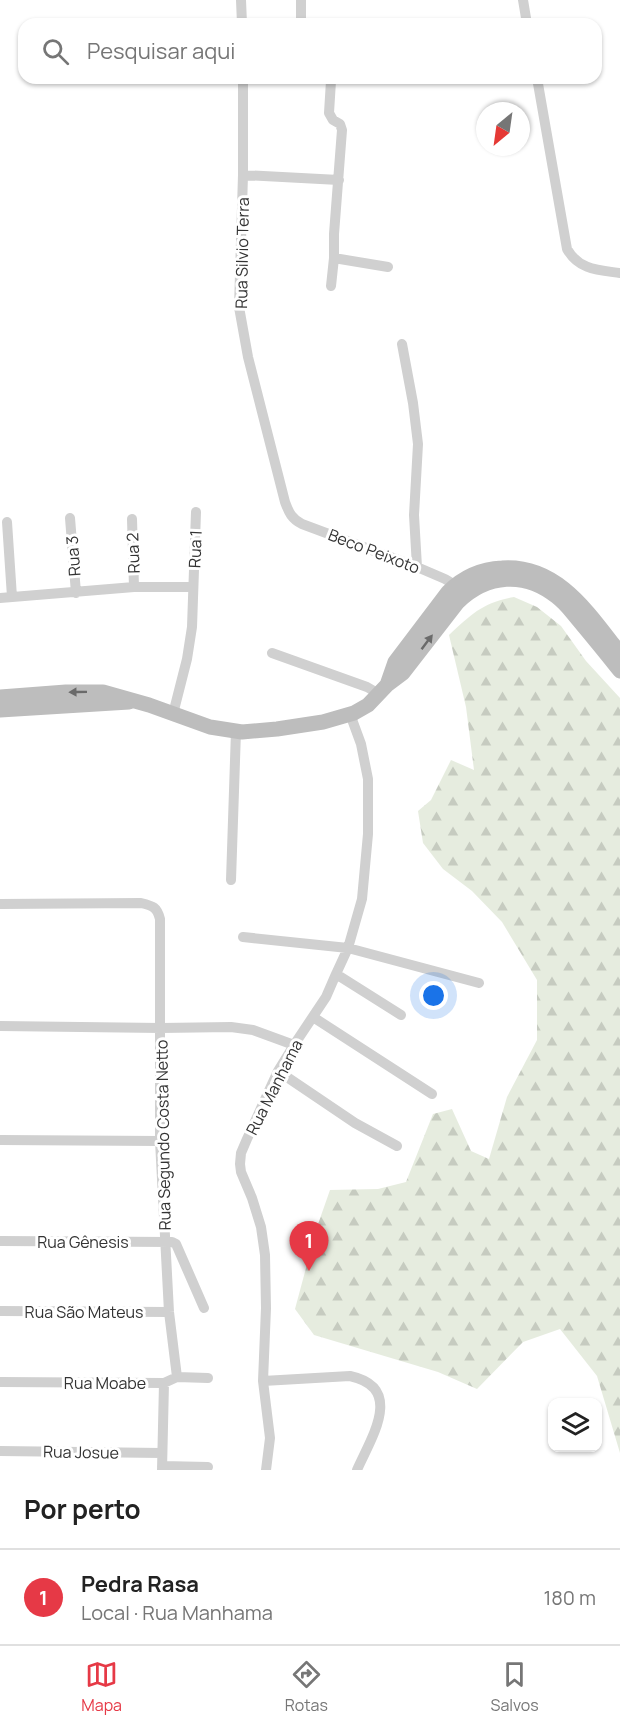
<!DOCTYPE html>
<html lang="pt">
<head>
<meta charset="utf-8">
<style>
	body { margin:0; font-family:Manrope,sans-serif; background:#f6f6f6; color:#222 }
	.controls { position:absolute; right:18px; bottom:18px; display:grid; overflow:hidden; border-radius:12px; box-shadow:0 2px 4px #0004 }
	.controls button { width:54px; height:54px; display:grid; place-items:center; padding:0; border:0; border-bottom:2px solid #e0e0e0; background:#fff; color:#222; font:30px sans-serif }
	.compass { position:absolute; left:476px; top:102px; width:54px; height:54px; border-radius:50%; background:#fff; box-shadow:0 2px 4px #0004; rotate:209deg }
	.you { position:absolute; left:434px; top:996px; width:21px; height:21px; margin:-15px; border:4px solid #fff; border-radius:50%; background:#1a73e8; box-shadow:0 0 0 9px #1a73e833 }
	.badge { display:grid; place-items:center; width:39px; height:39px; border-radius:50%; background:#e63946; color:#fff; font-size:20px; font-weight:700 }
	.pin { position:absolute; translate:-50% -50px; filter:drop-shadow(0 2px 3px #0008) }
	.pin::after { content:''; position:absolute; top:32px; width:21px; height:18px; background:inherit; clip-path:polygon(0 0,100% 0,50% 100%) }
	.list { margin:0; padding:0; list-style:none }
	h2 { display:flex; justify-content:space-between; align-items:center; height:78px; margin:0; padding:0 24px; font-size:26px }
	h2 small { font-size:20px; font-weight:400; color:#767676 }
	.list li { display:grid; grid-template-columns:39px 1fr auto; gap:18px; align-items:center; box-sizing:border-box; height:96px; padding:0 24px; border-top:2px solid #e0e0e0 }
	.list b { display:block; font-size:22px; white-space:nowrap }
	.list p { margin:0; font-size:20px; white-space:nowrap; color:#767676 }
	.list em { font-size:20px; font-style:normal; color:#767676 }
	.icon { flex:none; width:33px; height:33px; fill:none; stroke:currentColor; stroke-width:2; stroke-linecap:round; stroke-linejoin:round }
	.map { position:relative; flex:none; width:620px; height:1470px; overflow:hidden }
	.search { position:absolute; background:#fff; box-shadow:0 2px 4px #0004; left:18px; right:18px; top:18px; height:66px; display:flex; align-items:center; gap:15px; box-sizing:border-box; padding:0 21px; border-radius:18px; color:#767676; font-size:22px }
	.sheet { height:174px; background:#fff }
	nav { display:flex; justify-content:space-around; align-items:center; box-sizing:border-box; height:84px; border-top:2px solid #e0e0e0; background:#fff; font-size:16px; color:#767676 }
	nav a { display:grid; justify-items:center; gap:3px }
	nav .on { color:#e63946 }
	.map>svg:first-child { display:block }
	.forest { fill:url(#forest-firs) }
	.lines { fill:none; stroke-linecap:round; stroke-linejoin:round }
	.minor { stroke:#d0d0d0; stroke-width:10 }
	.secondary { stroke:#bdbdbd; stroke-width:15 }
	.oneway { fill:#6a6a6a }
	.labels { text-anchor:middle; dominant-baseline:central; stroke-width:6; stroke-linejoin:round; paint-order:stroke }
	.street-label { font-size:16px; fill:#333; stroke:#fff }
</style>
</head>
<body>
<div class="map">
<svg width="620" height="1470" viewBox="0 0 620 1470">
	<defs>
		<pattern id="forest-firs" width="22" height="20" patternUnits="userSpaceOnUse" patternTransform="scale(1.5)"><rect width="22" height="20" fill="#e6ecdf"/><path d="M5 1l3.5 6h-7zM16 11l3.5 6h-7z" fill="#c6cbc0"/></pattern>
	</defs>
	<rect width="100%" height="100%" fill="#fff"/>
	<path class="forest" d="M514 597 537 607 561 626 586 661 620 698V1453L597 1376 560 1329 523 1342 477 1389 438 1372 314 1335 295 1309 317 1227 330 1190 378 1189 406 1182 433 1114 452 1109 471 1151 489 1159 507 1097 537 1040V980L502 922 472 891 443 869 423 843 418 811 431 800 451 760 474 770 466 707 449 635C472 614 482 603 514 597Z"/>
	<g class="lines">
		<path class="minor" d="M241 0 242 24
			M523 0 527 24
			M301 24V0
			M243 78V175L239 307 248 357 285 502C289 513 292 519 302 524L417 567 445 579 460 588
			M537 78 567 249C579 270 598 270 620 273
			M331 81 329 113 333 120 340 124 342 130 334 234V258L388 267
			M243 175 339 180
			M331 286 334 258
			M402 344 413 403 418 444 414 515 417 567
			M70 518 76 593
			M132 519 134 587
			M7 522 12 597
			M0 598 134 587H193
			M272 653 367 687 379 694
			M173 714 187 659 192 627 196 512
			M231 880 236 731
			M0 904 141 903C153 906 157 907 160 919V1141L169 1312 177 1377
			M243 937 348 948 479 983
			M336 974 401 1015
			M313 1017 432 1094
			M0 1026 161 1028 231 1027 253 1030 294 1045
			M278 1071 355 1123 397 1146
			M0 1140 160 1141
			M0 1241 172 1242 176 1244 204 1308
			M0 1311 169 1312
			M263 1381 350 1376C405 1388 371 1438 357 1470
			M0 1382 164 1383 177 1377 208 1378
			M0 1451 162 1453
			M162 1466 208 1467
			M162 1470 164 1383
			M266 1470 270 1438 263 1381 266 1308 265 1255 261 1227 252 1198 241 1172 240 1164 241 1153 247 1139 278 1071 294 1045 326 997 336 974 348 948 362 899 368 834V779L361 744 350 714"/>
		<path class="secondary" d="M387 685 395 662 448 592C463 577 481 569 502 568 558 564 589 614 620 653
			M0 697 66 692H103L149 705 210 727 242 732 277 729 323 722 354 713 368 705 387 685 403 673 458 602C487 574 525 571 557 597 565 603 570 610 576 617 591 635 606 653 620 671
			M0 710 129 702"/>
	</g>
	<defs><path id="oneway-solid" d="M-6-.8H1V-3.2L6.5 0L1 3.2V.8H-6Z" transform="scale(1.5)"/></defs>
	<g class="oneway">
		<use href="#oneway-solid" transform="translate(427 642) rotate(-53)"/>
		<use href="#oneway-solid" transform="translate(78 692) rotate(179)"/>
	</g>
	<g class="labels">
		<g class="street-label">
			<text transform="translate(242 253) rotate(-89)">Rua Silvio Terra</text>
			<text transform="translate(195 549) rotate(-88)">Rua 1</text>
			<text transform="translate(374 551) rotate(21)">Beco Peixoto</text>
			<text transform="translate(133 553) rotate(-92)">Rua 2</text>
			<text transform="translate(73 556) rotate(-94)">Rua 3</text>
			<text transform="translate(274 1087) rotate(-63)">Rua Manhama</text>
			<text transform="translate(163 1135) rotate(-91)">Rua Segundo Costa Netto</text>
			<text x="83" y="1242">Rua Gênesis</text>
			<text x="84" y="1312">Rua São Mateus</text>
			<text x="105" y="1383">Rua Moabe</text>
			<text transform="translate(81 1452) rotate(1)">Rua Josue</text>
		</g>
	</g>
</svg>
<div class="controls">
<button><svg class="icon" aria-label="layers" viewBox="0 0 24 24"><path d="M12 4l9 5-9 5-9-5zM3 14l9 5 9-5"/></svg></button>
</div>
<svg class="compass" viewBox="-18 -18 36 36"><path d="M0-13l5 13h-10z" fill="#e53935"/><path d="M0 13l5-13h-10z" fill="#767676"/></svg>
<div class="you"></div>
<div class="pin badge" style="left:309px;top:1271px">1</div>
<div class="search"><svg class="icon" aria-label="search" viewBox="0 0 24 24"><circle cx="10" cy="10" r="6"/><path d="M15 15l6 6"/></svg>Pesquisar aqui</div>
</div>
<section class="sheet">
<h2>Por perto<small></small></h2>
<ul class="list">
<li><span class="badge">1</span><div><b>Pedra Rasa</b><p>Local · Rua Manhama</p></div><em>180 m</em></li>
</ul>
</section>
<nav>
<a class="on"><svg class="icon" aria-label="map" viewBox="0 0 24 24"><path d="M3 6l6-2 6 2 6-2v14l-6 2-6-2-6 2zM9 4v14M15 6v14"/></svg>Mapa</a>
<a><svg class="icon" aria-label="directions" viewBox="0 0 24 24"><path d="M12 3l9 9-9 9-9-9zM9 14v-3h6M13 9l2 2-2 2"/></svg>Rotas</a>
<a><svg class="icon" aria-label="saved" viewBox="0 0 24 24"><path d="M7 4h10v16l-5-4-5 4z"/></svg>Salvos</a>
</nav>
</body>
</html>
